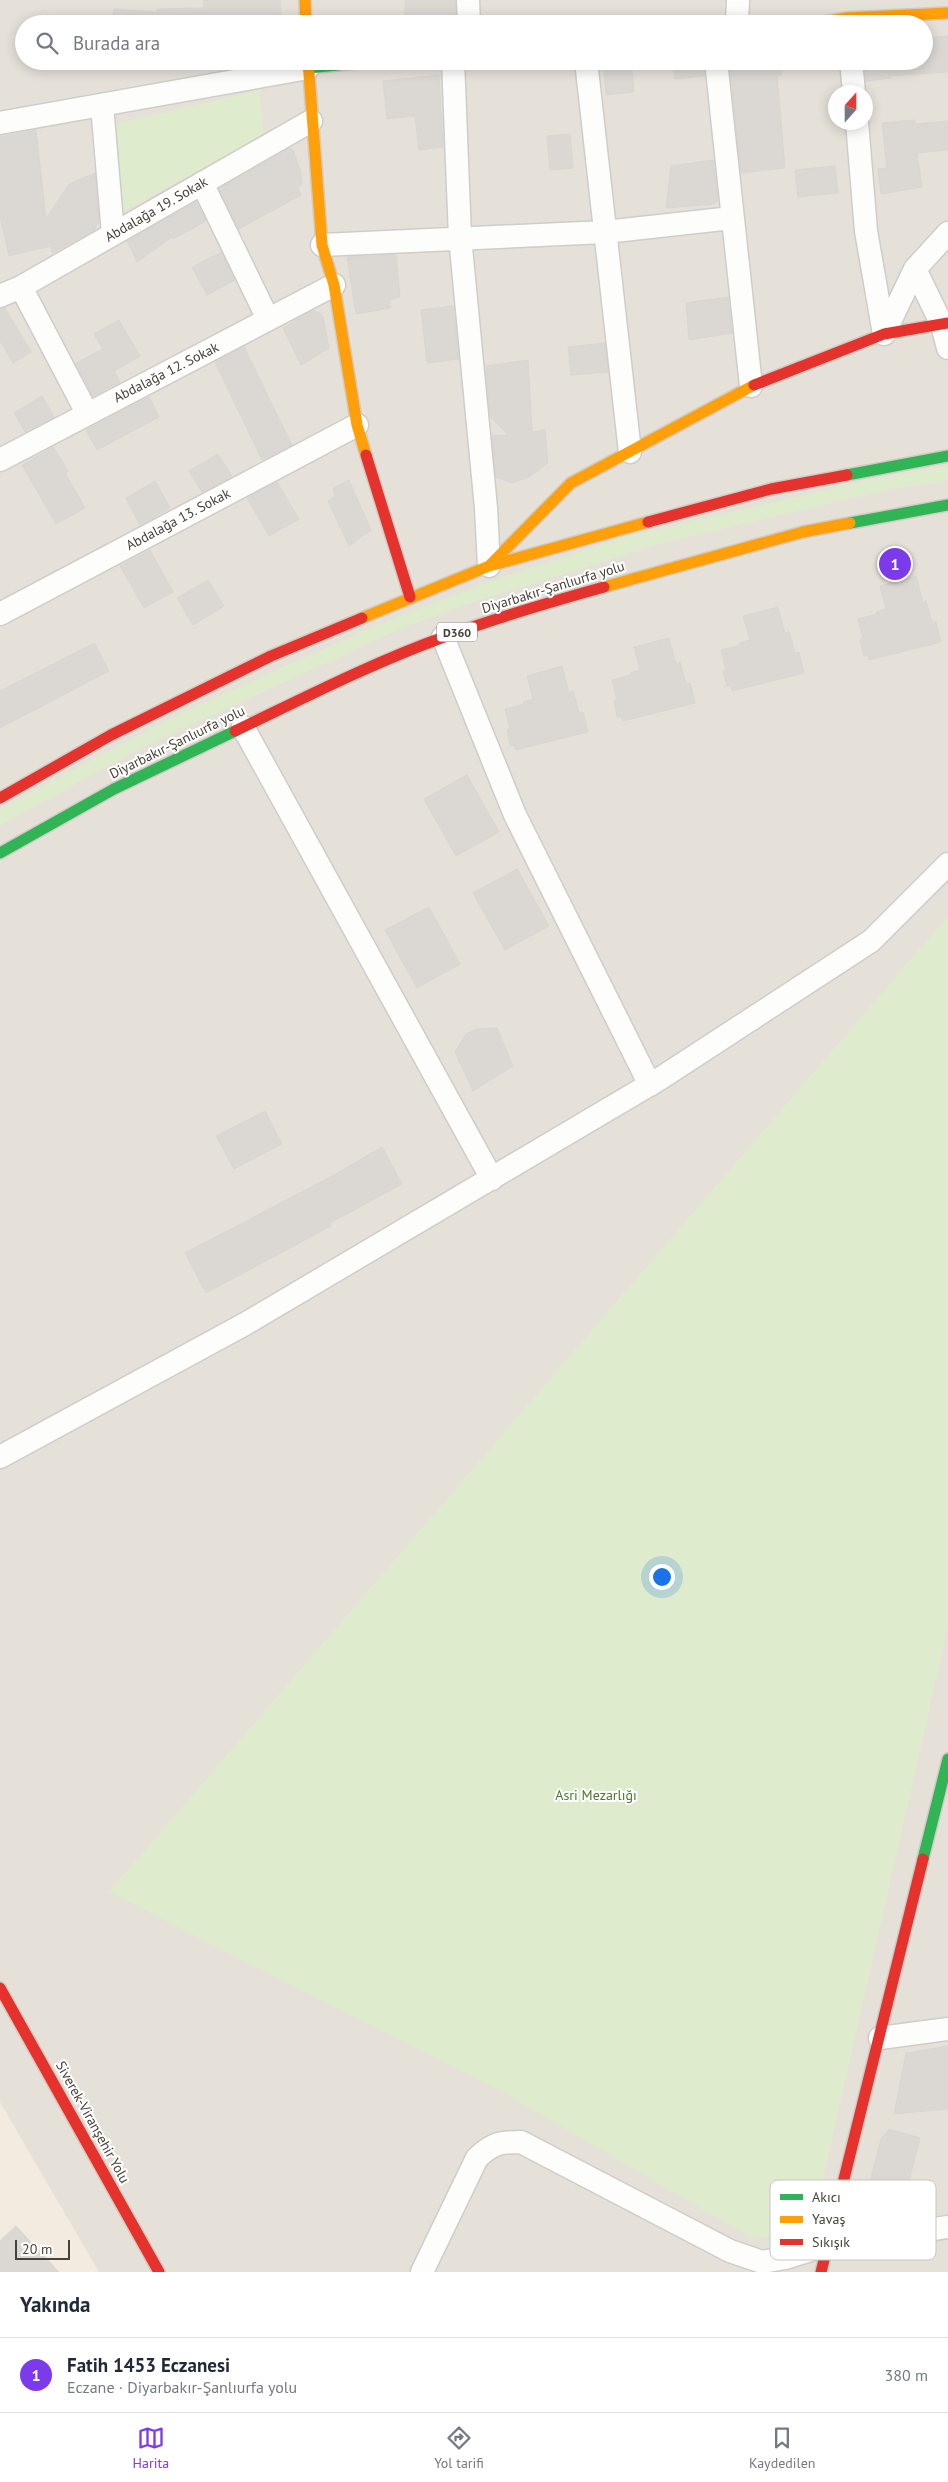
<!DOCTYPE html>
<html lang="tr">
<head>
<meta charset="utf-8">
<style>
	body { margin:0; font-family:"PT Sans",sans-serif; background:#f2f2f3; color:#1f2937 }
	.compass { position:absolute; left:828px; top:85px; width:45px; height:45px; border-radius:50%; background:#fff; box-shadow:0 2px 12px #0003; rotate:21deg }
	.scale { position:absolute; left:15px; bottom:12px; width:55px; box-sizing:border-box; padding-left:5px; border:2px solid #474137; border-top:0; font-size:14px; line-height:18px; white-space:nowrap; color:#474137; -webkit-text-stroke:4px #fff; paint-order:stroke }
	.you { position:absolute; left:661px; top:1576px; width:18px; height:18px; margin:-12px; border:4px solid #fff; border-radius:50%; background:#1a73e8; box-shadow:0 0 0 8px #1a73e833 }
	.badge { display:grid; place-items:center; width:32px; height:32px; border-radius:50%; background:#7c3aed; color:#fff; font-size:16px; font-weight:700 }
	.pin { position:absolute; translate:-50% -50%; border:2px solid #fff; box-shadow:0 1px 5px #0006 }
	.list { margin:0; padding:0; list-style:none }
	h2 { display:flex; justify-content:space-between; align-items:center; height:65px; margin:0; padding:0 20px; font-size:21px }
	h2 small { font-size:16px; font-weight:400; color:#747a83 }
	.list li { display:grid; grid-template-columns:32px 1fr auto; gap:15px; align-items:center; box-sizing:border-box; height:75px; padding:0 20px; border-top:1px solid #e0e1e3 }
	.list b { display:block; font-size:19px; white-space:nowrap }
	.list p { margin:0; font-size:16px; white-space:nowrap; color:#747a83 }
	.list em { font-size:16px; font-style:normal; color:#747a83 }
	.icon { flex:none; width:28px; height:28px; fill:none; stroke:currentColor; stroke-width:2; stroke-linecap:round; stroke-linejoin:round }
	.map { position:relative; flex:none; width:948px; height:2272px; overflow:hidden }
	.search { position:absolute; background:#fff; box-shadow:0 2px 12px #0003; left:15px; right:15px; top:15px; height:55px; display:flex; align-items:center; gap:12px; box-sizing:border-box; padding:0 18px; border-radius:28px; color:#747a83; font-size:19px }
	.sheet { height:140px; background:#fff }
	nav { display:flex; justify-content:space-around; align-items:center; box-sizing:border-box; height:70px; border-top:1px solid #e0e1e3; background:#fff; font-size:14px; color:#747a83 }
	nav a { display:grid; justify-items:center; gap:2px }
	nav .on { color:#7c3aed }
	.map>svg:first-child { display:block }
	.residential { fill:#e5e1d9; fill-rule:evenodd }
	.commercial { fill:#f3ebdf }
	.green { fill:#deebcd }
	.building { fill:#dbd8d4; stroke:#d9d6d2 }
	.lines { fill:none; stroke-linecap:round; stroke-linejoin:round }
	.street-casing { stroke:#cfcdc9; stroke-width:25 }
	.fast-casing { stroke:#d0ccc3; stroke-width:14 }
	.slow-casing { stroke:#d0ccc3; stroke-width:14 }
	.jam-casing { stroke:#d0ccc3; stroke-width:14 }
	.street { stroke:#fdfdfc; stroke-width:22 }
	.fast { stroke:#30b455; stroke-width:11 }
	.slow { stroke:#ff9f0a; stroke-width:11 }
	.jam { stroke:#e5322d; stroke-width:11 }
	.labels { text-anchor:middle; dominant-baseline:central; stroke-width:4; stroke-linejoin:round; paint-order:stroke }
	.shield { fill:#fff; stroke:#7e7a73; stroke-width:1 }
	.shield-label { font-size:12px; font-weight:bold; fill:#474137 }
	.street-label { font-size:14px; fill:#474137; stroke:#fff }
	.park-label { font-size:14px; fill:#49782c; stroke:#fff }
	.key { fill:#fff; stroke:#c8c6c3; stroke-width:1 }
	.key-label { font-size:14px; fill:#474137 }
</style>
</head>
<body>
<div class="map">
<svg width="948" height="2272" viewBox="0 0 948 2272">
	<rect width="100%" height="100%" fill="#f1efec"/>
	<path class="residential" d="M0 0H948V2272H0ZM24 24H924V61H24ZM836 92H866V122H836Z"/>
	<path class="commercial" d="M0 2102 99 2272H0Z"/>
	<path class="green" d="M259 90 264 135 122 212 116 124Z
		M948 466V481L887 490 667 542 474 602 407 626 139 749 0 826V809L168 719 374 626 499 578 629 536 881 477Z
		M948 916V1627L812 2227 753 2239 506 2094 109 1892Z"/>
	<path class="building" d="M203 0H280L281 23 112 24 114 9 157 12V9L204 8Z
		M405 0H455L456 24H405Z
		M948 36V72L891 76V78L866 81 864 61H924V38Z
		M603 61H631L634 92 606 95Z
		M673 61H703L704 76 675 79Z
		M729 61H782L781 75 777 76 785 168 741 173Z
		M439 75 443 147 419 150 415 116 387 119 383 81Z
		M915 120V124L948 121V150L917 153 922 187 881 194 878 169 887 168 882 123Z
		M36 130 46 219 69 184 95 173 99 221 94 230 52 253 51 246 9 256 0 217V137Z
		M570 134 573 168 550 170 547 136Z
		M290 148 293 150 301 173 302 184 298 188 301 195 239 229 219 189Z
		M713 160 718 200 714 204 666 208 671 166Z
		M835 166 838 193 798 197 795 170Z
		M196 202 206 221 173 239 172 237 137 262 127 241Z
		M221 252 235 280 207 295 192 267Z
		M396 255 400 297 390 300V308L356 314 347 257Z
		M728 297 732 333 689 340 686 303Z
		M453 306 459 359 427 363 421 310Z
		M5 308 31 352 13 363 0 341V309Z
		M312 311 320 313 323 317 329 348 301 365 283 328Z
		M119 320 140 356 114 371 120 382 93 396 76 363 103 349 94 334Z
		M605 343 608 372 571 375 568 347Z
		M244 347 292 445 262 460 215 362Z
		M528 360 532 432 545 430 548 463 529 477 512 483 496 477 492 436 508 435 490 416 486 366Z
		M42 396 54 417 25 432 14 413Z
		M149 397 159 417 97 450 86 430Z
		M53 447 68 471 65 473 85 508 56 524 22 465Z
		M218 454 232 476 202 492 189 471Z
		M349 480 371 530 349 546 328 501 335 495 333 488Z
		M155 481 170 508 140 525 126 498Z
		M277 482 299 519 269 536 247 498Z
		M150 550 173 592 144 608 120 566Z
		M916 576 923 603 926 601 932 622H936L941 642 869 660 868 655 864 656 860 640 863 639 858 619 877 614 876 612 886 609 880 586Z
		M208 580 224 606 193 625 177 598Z
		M778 607 785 634 789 631 795 653 799 652 804 673 732 691 731 685 727 686 723 671 726 670 721 650 741 645 739 643 750 640 743 616Z
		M669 638 676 664 680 662 686 684 690 683 695 703 623 721 621 716 617 717 614 701 617 700 612 680 631 675 630 673 640 670 634 647Z
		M94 643 109 671 0 728V691Z
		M562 666 569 693 573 691 579 712H583L588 732 516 750 514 745 510 746 507 730 510 729 505 709 524 704 523 702 533 699 527 676Z
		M467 775 499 832 456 856 424 799Z
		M517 869 549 926 505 950 473 893Z
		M429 907 460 964 417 988 385 930Z
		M497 1028 513 1066 473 1091 455 1052 466 1034 476 1029Z
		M265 1111 282 1144 234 1169 216 1136Z
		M382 1147 402 1184 330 1223 331 1226 206 1293 185 1253 332 1176Z
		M948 2046V2109L894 2114 906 2053Z
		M889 2129 920 2138 904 2200 876 2193 869 2186 881 2139Z
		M16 2226 59 2272H0V2241Z"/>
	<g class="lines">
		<defs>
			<path id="street" d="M468 0 469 24
				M737 24 738 0
				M453 61 460 237 486 508 489 566
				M586 61 630 452
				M716 61 751 386
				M851 61 854 92
				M102 105 113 234
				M857 122 866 231 884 334
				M0 123 308 68
				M202 183 268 319
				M322 245 605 232 732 218
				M915 269 942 325 948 348
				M21 287 87 413
				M0 296 21 287 311 121
				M884 334 915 269 948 233
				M0 460 334 285
				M0 614 357 425
				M443 637 515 815 650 1085
				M243 727 492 1179
				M0 1457 245 1324 661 1078 871 941 948 864
				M880 2038 948 2029
				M422 2272 477 2158C493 2143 500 2142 521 2142L730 2251 762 2262 785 2258 830 2244 948 2227"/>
			<path id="fast" d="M308 68 376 61
				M847 475 948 456
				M850 523 948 505
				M0 853 114 789 235 731
				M923 1859 948 1759"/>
			<path id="slow" d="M305 0 306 24
				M812 24 847 18 948 13
				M308 61 322 245 334 285 357 425 366 455
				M489 566 571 483 754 385
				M604 587 803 532 850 523
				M362 618 489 566 648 522"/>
			<path id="jam" d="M754 385 884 334 948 323
				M366 455 410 597
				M648 522 771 489 847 475
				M235 731C304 698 372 663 444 637 496 618 550 602 604 587
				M0 798 111 735 271 656 362 618
				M0 1988 159 2272
				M821 2272 923 1859"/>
		</defs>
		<use href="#street" class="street-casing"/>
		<use href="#fast" class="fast-casing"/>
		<use href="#slow" class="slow-casing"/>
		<use href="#jam" class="jam-casing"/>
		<use href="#street" class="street"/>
		<use href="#fast" class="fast"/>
		<use href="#slow" class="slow"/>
		<use href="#jam" class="jam"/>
	</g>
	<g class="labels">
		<rect class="shield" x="437" y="622.5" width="40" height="19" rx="4"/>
		<g class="shield-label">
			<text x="457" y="632">D360</text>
		</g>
		<g class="street-label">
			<text transform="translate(156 209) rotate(-30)">Abdalağa 19. Sokak</text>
			<text transform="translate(166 372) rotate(-27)">Abdalağa 12. Sokak</text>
			<text transform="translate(178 519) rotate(-28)">Abdalağa 13. Sokak</text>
			<text transform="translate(553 587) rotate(-17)">Diyarbakır-Şanlıurfa yolu</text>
			<text transform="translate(177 742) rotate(-26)">Diyarbakır-Şanlıurfa yolu</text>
			<text transform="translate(93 2122) rotate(61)">Siverek-Viranşehir Yolu</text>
		</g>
		<g class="park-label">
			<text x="596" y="1795">Asri Mezarlığı</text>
		</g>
	</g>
	<rect x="770" y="2180" width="166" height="80" rx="8" class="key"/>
	<rect x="780" y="2194" width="23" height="6" fill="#30b455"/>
	<rect x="780" y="2216" width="23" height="7" fill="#ff9f0a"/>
	<rect x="780" y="2239" width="23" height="6" fill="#e5322d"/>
	<g class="key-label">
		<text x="812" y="2202">Akıcı</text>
		<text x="812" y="2224">Yavaş</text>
		<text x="812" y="2247">Sıkışık</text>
	</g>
</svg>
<svg class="compass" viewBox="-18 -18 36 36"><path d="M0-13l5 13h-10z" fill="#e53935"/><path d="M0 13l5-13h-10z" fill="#747a83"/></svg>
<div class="scale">20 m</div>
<div class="you"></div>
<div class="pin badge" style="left:895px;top:564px">1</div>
<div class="search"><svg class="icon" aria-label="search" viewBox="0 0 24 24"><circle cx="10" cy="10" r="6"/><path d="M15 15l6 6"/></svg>Burada ara</div>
</div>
<section class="sheet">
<h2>Yakında<small></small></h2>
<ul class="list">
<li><span class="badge">1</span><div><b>Fatih 1453 Eczanesi</b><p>Eczane · Diyarbakır-Şanlıurfa yolu</p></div><em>380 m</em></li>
</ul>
</section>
<nav>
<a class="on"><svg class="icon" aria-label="map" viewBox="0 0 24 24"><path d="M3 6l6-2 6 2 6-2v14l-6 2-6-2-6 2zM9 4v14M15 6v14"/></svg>Harita</a>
<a><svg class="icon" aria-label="directions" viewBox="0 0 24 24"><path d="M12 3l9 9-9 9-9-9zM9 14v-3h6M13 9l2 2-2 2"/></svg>Yol tarifi</a>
<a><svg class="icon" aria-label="saved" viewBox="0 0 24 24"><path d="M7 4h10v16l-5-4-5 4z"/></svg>Kaydedilen</a>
</nav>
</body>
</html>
